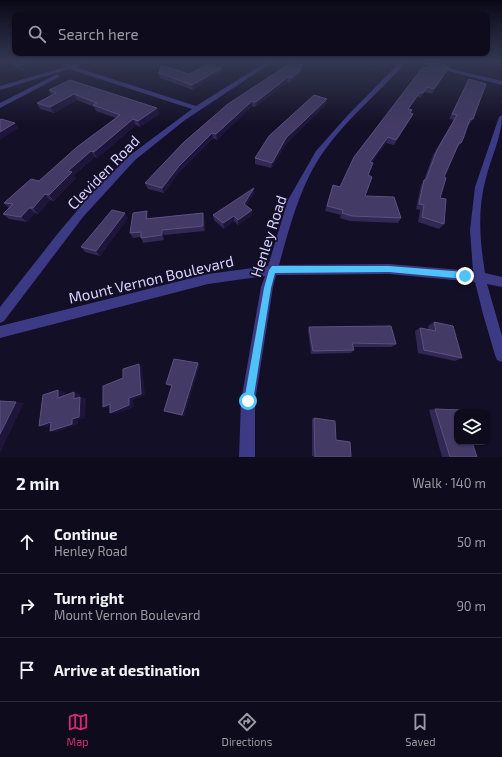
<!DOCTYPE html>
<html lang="en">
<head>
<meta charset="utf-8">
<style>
	body { margin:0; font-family:"Exo 2",sans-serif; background:#1c1929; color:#f1f3f6 }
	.controls { position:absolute; right:12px; bottom:12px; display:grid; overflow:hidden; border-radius:8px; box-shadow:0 1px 3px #0004 }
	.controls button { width:36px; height:36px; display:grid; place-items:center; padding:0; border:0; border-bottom:1px solid #2e2b3b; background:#0e0b1c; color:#f1f3f6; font:20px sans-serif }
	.stop { position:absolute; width:12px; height:12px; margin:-9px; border:3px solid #4fc3f7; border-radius:50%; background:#fff }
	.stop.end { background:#4fc3f7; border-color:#fff; box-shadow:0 1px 4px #0008 }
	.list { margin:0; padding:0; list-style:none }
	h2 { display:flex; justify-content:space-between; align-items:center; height:52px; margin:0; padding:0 16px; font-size:17px }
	h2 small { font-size:13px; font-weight:400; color:#9b9ba3 }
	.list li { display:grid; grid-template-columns:26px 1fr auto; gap:12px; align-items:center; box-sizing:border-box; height:64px; padding:0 16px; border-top:1px solid #2e2b3b }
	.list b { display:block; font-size:15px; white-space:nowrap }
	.list p { margin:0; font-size:13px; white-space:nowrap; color:#9b9ba3 }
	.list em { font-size:13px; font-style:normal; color:#9b9ba3 }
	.icon { flex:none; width:22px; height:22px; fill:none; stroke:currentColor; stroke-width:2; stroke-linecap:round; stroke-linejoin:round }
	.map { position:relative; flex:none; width:502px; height:457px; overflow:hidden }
	.search { position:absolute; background:#0e0b1c; box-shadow:0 1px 3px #0004; left:12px; right:12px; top:12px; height:44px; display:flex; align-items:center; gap:10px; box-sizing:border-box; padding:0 14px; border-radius:8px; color:#9b9ba3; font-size:15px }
	.sheet { height:244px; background:#0e0b1c }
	nav { display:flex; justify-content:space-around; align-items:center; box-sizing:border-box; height:56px; border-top:1px solid #2e2b3b; background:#0e0b1c; font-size:11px; color:#9b9ba3 }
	nav a { display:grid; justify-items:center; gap:2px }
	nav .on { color:#db2777 }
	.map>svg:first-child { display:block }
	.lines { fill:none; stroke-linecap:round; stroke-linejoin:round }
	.minor { fill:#3d3a85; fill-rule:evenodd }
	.wall { fill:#312854 }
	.shaded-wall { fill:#1d163a }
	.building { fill:#433a66; stroke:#5a527e }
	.route { fill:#4fc3f7 }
	.labels { text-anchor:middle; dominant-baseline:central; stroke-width:3.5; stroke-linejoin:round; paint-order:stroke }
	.street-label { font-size:15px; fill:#d9d4ff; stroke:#130f26 }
</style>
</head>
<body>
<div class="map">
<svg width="502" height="457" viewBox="0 0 502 457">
	<rect width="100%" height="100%" fill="#130f26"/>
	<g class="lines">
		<path class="minor" d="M57 61H63L71 65 86 61H93L75 67 196 106 268 61H274L185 120 135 160 83 217 4 321 0 323V307L59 232 93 192 129 156 192 109 69 69 0 90V86L65 67Z
			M401 61H407C380 92 347 118 324 151 300 185 290 226 279 265L389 264 473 271 470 230 475 187 499 117 502 115C502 137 491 157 486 178 477 209 480 242 485 273L502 277V287L487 284 502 336V362L497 360 495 355 483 314 475 282 389 274 276 275 273 287 255 401V457H239L241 401 261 287 265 276 208 284 0 338V326L208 274 268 266 288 200 316 151 347 116Z
			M410 61H419L502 81V85Z
			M57 74 60 76 59 77 0 108V103Z"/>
	</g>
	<path class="wall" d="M6 61H29L31 62 34 67 20 70Z
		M354 61H376L371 65Z
		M434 61H455L450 67 433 63Z
		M303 65 302 70 300 72V75L290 83 287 82 255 107 252 106 217 140 213 138 180 171 164 193 148 189 145 183 184 142Z
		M449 67 447 72 432 94 424 92 420 98 417 97 409 109 412 110 410 114H413L410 120 394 145 386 143 371 163 365 196 401 218 398 223 350 221 340 218 341 215 325 211 333 185 340 187 427 68Z
		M222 72 193 90 160 78 159 73 189 74Z
		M469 79 473 119 469 125 468 124 461 143 457 148 444 177 440 198 444 224 439 229 418 222 420 210 416 209 421 185 424 180 433 155 454 120 449 119Z
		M70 80 159 114 140 127 136 125 97 158 95 157 74 175 76 178 54 201 50 200 38 214 35 213 27 222 9 219 3 214 9 208 4 203 39 181 116 118 96 111 94 107 77 100 54 113 40 109 37 103 51 95 49 90Z
		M326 104 286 144 271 168 255 164V158Z
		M254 193 246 205 252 210V215L238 225 234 221 224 229 214 220 213 215Z
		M125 213 128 218 100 256 85 252 81 247Z
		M203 213 204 218 205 231 164 235V240L143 243 141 237 133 238 130 233 149 216V218Z
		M434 322 462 358 455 361 418 353 415 331 420 328 429 330 428 326Z
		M309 327 396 344 392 347H353L354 350 351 353 311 354 308 330Z
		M198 363 199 366 184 416 164 411 172 386H169L166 384Z
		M435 409 477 457H442L429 410Z
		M314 418 336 440 317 457 312 456V419Z"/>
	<path class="shaded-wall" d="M373 61H376L371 65Z
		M31 62 34 67 20 70 17 66Z
		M303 65 302 70 300 72V75L290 83 291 78 298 69Z
		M449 67 447 72 432 94 434 89Z
		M222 68V72L193 90 192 85Z
		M288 77 287 82 255 107 256 102Z
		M420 92 417 97 406 114 408 109Z
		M74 94 77 100 54 113 50 107Z
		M327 99 326 104 286 144 271 168 272 163 286 138Z
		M252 101V106L217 140 216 134Z
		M157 108 159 114 140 127 138 121Z
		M413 114 410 120 394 145 396 140Z
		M133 119 136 125 97 158 94 152Z
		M15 123 19 128 0 140V132Z
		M212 133 213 138 180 171 164 193 162 188 179 166Z
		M388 137 386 143 368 168 370 162Z
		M91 151 95 157 74 175 76 178 54 201 49 195 68 171Z
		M254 188V193L244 209V204Z
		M45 194 50 200 38 214 33 208Z
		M29 208 35 213 27 222 21 217Z
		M252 210V215L238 225V220Z
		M147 211 149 216 148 224 146 219Z
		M125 213 128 218 100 256 96 251Z
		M203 213 204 218 205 231 203 226Z
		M234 216V221L224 229 223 223Z
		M162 230 164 235V240L162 235Z
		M198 363 199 366 184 416 182 415Z
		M139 364 142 366 145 395 133 400 134 407 115 414 110 413 129 398Z
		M58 390 65 392 64 399 58 398Z
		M74 392 80 394V397L86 398 85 418 78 420V424L57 432 50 431 72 419Z
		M16 402 24 403 0 453V434Z
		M110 404 114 406 108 408 103 407Z
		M51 422 58 423 47 427 39 426Z"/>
	<path class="building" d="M10 61H29L31 62 17 66Z
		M446 61H454L453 62Z
		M292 62 303 65 298 69 301 70 291 78 288 77 256 102 252 101 216 134 212 133 179 166 162 188 145 183 184 142 228 104Z
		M431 63 449 67 434 89 427 87 423 93 420 92 408 109 412 110 410 113 413 114 396 140 388 137 370 162 373 163 368 175 372 177 365 196 394 197 401 218 352 216 342 213 343 210 327 206 333 185 340 187 354 157 423 67 427 68Z
		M209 64 222 68 192 85 159 73 161 65 189 74Z
		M469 79 486 84 473 119H470L463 139 461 143H459L444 177 446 178 440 198 446 199 444 224 422 217 424 205 419 204 424 180H426L437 150 457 115 452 114Z
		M70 80 157 108 138 121 133 119 94 152 91 151 68 171 72 172 49 195 45 194 33 208H29L21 217 3 214 13 204 4 203 31 179 39 181 77 147 120 115 93 105 97 103 74 94 50 107 37 103 56 93 49 90Z
		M314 95 327 99 286 138 272 163 255 158 269 136Z
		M1 119 15 123 0 132V120Z
		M254 188 244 204 252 210 238 220 234 216 223 223 213 215Z
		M112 210 125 213 96 251 81 247Z
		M147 211 146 219 203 213V226L162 230V235L141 238V232L130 233 133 213Z
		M434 322 453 326 462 358 424 350 420 328 436 331Z
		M391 326 396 344 352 343 354 350 313 351 309 327Z
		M174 359 198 363 182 415 164 411 172 385 166 384Z
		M139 364 141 394 129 398V405L110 413V404L103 407V386L123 378V369Z
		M58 390V398L74 392V399L80 397 79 417 72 419V424L50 431 51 422 39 426 43 395Z
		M0 401 16 402 0 434Z
		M435 409 462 410 463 412H457V442H472L477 457H450Z
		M314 418 335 421 336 440 350 442 351 457H315Z"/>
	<linearGradient id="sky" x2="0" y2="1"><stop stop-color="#0a0815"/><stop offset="0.49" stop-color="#333752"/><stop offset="1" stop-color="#333752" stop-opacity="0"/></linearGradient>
	<rect width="502" height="125" fill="url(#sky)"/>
	<path class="route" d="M272 266H389L465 272 469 276 465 279 389 272 275 273 271 288 253 401 252 405 248 406 245 405 244 401 264 288 269 270Z"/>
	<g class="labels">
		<g class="street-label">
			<text transform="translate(103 172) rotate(-46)">Cleviden Road</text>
			<text transform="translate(268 236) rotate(-72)">Henley Road</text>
			<text transform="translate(151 279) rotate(-13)">Mount Vernon Boulevard</text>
		</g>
	</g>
</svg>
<div class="controls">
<button><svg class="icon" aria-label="layers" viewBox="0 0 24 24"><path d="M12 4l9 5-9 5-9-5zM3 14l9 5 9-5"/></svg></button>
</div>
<div class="stop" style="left:248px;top:401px"></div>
<div class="stop end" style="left:465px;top:276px"></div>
<div class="search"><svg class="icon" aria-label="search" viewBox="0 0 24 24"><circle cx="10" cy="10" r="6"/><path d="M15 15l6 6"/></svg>Search here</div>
</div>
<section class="sheet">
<h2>2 min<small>Walk · 140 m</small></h2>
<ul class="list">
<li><svg class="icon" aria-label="ahead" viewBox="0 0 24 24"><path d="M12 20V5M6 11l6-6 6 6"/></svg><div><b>Continue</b><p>Henley Road</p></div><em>50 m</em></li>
<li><svg class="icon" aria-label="right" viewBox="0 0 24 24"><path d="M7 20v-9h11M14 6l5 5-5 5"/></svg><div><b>Turn right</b><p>Mount Vernon Boulevard</p></div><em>90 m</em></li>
<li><svg class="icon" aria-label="arrive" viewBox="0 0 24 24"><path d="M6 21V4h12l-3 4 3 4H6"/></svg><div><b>Arrive at destination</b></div></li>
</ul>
</section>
<nav>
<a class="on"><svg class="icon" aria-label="map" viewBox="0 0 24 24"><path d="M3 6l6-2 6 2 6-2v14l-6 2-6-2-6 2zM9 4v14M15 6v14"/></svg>Map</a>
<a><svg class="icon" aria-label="directions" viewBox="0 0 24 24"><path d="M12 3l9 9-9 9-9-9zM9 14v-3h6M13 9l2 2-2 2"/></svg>Directions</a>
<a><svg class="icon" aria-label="saved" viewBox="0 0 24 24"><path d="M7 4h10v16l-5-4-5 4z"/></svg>Saved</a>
</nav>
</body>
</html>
